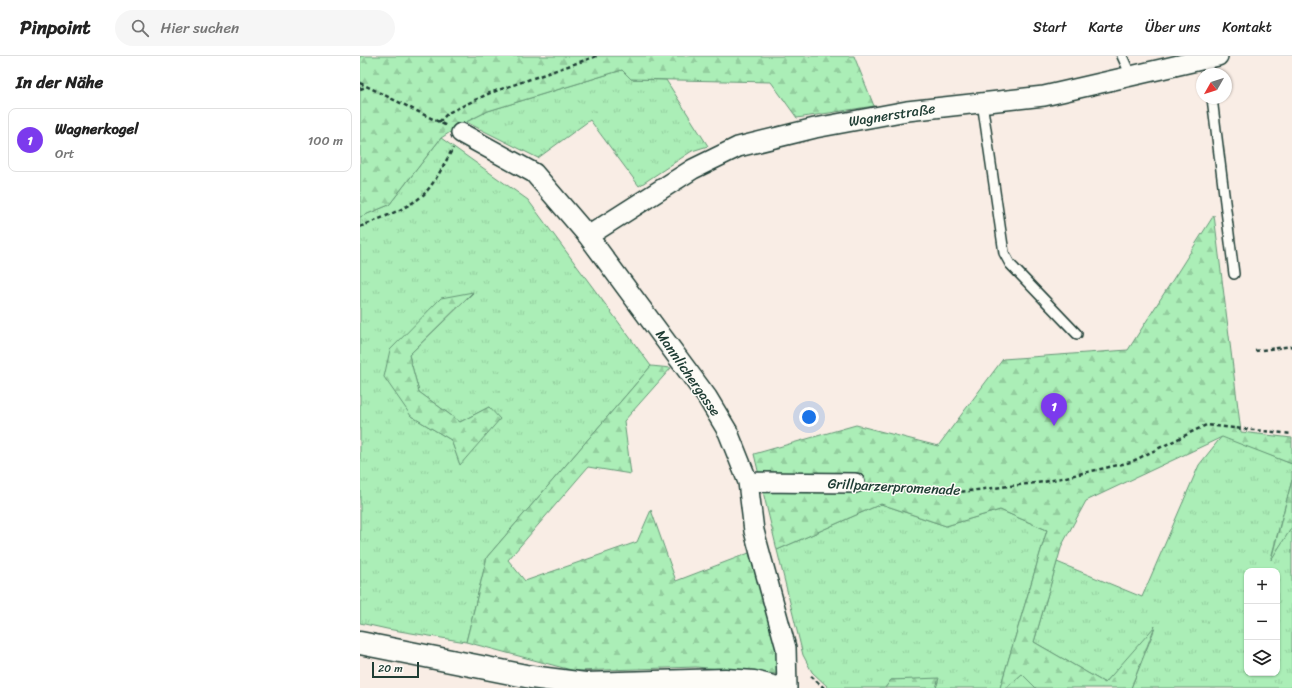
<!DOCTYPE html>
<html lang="de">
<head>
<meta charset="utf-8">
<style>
	body { margin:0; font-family:Sriracha,sans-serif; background:#f6f6f6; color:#222 }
	.controls { position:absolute; right:12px; bottom:12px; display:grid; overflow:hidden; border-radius:8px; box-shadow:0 1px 3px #0004 }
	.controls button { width:36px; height:36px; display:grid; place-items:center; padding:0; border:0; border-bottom:1px solid #e0e0e0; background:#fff; color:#222; font:20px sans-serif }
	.compass { position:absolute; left:836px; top:12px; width:36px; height:36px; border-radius:50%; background:#fff; box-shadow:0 1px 3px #0004; rotate:231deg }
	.scale { position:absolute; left:12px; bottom:10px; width:47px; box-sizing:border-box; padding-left:4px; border:2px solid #1f3d34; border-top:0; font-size:11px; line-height:14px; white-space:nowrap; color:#1f3d34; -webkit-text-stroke:3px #fdfcf7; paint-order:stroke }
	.you { position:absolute; left:449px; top:361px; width:14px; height:14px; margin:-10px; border:3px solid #fff; border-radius:50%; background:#1a73e8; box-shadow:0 0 0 6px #1a73e833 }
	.badge { display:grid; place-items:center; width:26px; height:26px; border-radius:50%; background:#7c3aed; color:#fff; font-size:13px; font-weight:700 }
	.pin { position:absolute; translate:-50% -33px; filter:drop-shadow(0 1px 2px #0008) }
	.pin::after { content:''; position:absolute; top:21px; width:14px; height:12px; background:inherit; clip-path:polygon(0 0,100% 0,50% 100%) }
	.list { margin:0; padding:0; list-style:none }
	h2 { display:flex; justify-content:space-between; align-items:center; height:52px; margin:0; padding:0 16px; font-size:17px }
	h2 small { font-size:13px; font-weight:400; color:#767676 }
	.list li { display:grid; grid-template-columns:26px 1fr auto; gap:12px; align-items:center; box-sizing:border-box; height:64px; margin:0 8px 8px; padding:0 8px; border:1px solid #e0e0e0; border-radius:8px }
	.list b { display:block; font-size:15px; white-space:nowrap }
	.list p { margin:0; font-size:13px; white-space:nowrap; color:#767676 }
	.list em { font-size:13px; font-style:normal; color:#767676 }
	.icon { flex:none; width:22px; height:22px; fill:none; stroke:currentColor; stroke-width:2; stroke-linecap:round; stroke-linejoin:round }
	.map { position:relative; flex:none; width:932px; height:632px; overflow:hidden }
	header { display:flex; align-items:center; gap:24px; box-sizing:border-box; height:56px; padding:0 20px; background:#fff; border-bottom:1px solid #e0e0e0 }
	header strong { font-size:19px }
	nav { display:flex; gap:22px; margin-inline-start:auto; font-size:14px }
	.search { width:280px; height:36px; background:#f6f6f6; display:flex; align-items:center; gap:10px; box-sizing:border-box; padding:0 14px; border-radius:22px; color:#767676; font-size:15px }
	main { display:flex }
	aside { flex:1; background:#fff }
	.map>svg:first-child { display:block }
	.grass { fill:url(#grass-tufts); stroke:#659676; fill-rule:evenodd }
	.forest { fill:url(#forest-firs); stroke:#659676 }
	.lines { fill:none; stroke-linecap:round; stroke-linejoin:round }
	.lane-casing { stroke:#1f3d34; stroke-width:12 }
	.street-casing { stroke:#1f3d34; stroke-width:22 }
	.secondary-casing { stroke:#1f3d34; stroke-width:25 }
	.path { stroke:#1f3d34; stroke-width:2.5; stroke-dasharray:4 3; stroke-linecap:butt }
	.lane { stroke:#fdfcf7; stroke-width:9 }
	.street { stroke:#fdfcf7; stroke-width:19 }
	.secondary { stroke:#fdfcf7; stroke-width:22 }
	.labels { text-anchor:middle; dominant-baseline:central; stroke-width:3; stroke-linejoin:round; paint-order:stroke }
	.street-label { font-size:14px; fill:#1f3d34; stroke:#fdfcf7 }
</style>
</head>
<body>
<header>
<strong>Pinpoint</strong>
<div class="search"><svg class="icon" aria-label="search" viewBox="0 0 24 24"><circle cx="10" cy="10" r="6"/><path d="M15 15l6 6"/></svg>Hier suchen</div>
<nav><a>Start</a><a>Karte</a><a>Über uns</a><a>Kontakt</a></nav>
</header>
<main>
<aside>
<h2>In der Nähe<small></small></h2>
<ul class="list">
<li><span class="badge">1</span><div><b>Wagnerkogel</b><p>Ort</p></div><em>100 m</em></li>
</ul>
</aside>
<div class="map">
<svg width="932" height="632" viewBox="0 0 932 632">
	<defs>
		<pattern id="grass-tufts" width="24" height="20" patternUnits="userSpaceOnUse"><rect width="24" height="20" fill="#abeeb7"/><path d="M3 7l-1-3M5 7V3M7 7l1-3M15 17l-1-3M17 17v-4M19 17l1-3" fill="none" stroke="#93cd9e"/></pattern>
		<pattern id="forest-firs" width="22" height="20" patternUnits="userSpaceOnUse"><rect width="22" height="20" fill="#abeeb7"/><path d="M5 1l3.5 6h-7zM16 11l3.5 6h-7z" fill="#93cd9e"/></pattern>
	</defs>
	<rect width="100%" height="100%" fill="#f9ede5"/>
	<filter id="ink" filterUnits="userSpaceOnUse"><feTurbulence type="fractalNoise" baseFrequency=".025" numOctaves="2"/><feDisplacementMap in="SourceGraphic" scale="8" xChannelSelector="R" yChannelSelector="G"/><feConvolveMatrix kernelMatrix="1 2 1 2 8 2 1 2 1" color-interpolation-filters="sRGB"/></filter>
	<g filter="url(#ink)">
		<path class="grass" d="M262 14 271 23 306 24 348 90 332 95 279 130 230 64 178 102 106 66 128 55Z
			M81 82 168 144 291 310 127 501 106 586 27 573 0 567V161L29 149ZM113 237 49 299 59 336 100 366 129 351 100 408 91 384 51 360 30 294Z
			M862 380 932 408V424L911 502 932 471V632H771L795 572 745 627 674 586 697 506 782 541 839 409ZM887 515H917V617H887Z
			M521 448 586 470 640 454 687 474 640 632H576L578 623 531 624 525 632H469L452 616 443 599 417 494Z
			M662 618 676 632H646Z"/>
		<path class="forest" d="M0 0H494L514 50 437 62 411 26 271 23 262 14 128 55 106 66 81 82 29 149 0 161Z
			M854 159 881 376 932 382V408L862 381 726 445 702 489 674 586 745 627 795 570 771 632H676L662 618 646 632H640L687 474 640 454 586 470 521 448 417 494 394 398 496 369 578 390 643 303 768 294Z
			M113 236 49 299 59 336 100 366 129 351 140 363 100 409 91 384 51 360 24 321 30 294 81 242Z
			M291 310 311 312 264 365 271 418 228 411 148 504 165 525 277 486 291 454 316 525 389 497 418 592 417 618 336 611 215 615 106 586 127 501Z
			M932 424V471L911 504Z
			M579 622 576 632H525L531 624Z"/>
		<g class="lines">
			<defs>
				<path id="lane" d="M762 0 771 20
					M847 3 849 18
					M852 42 874 218
					M622 46 644 197 650 208 717 278"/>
				<path id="street" d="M101 77 174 117 228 180 347 341 368 376 388 426 394 475 426 592 427 632
					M228 180 333 113 378 91 455 72 547 55 684 40 858 0
					M388 426 495 427"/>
				<path id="secondary" d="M0 587 171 621 225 628 365 624 394 626 417 632"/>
			</defs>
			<use href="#lane" class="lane-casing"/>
			<use href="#street" class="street-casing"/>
			<use href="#secondary" class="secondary-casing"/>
			<path class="path" d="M0 27 87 70
				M0 33 6 31
				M79 66 88 57 130 37 237 0
				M0 171C18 163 53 151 66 136 77 123 85 107 93 92
				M895 295 932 290V293
				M511 428 591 437 684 426 771 406 846 369 932 378
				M451 620 464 632"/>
			<use href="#lane" class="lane"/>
			<use href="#street" class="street"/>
			<use href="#secondary" class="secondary"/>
		</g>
	</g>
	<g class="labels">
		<g class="street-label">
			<text transform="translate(532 59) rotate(-9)">Wagnerstraße</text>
			<text transform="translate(328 317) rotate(55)">Mannlichergasse</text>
			<text transform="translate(534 431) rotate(3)">Grillparzerpromenade</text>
		</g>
	</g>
</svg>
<div class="controls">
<button>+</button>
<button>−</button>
<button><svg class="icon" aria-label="layers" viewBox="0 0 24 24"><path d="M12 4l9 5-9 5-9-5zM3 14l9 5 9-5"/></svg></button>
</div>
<svg class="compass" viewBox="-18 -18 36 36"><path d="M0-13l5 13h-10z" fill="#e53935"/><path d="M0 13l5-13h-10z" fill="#767676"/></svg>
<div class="scale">20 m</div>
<div class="you"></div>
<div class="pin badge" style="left:694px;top:370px">1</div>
</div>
</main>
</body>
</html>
